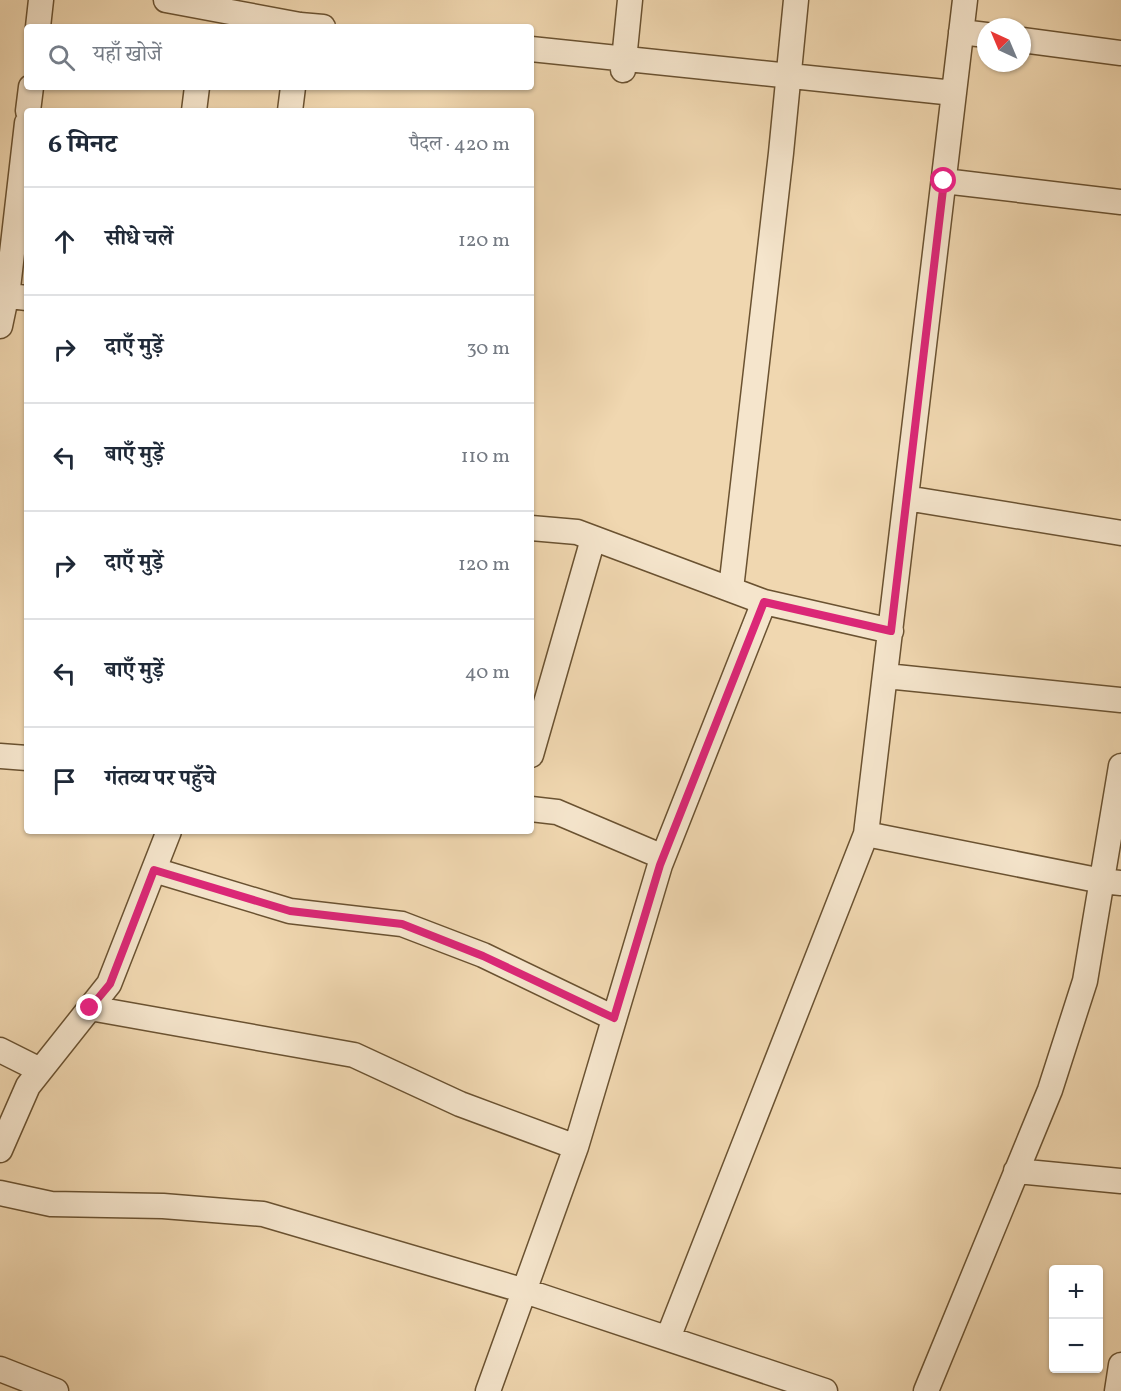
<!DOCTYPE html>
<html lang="hi">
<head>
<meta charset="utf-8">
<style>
	body { margin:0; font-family:Vollkorn,"Noto Serif Devanagari",serif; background:#f2f2f3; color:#1f2937 }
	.controls { position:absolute; right:18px; bottom:18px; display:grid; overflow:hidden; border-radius:6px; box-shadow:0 2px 4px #0004 }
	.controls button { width:54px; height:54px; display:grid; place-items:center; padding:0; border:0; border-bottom:2px solid #e0e1e3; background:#fff; color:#1f2937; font:30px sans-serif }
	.compass { position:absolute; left:977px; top:18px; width:54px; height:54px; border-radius:50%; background:#fff; box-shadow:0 2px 4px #0004; rotate:316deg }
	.stop { position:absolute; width:18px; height:18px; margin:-14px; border:4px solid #db2777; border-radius:50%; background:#fff }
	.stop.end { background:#db2777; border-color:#fff; box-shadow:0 2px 6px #0008 }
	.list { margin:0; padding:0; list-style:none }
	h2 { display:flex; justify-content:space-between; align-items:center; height:78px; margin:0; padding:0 24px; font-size:26px }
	h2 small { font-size:20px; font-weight:400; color:#747a83 }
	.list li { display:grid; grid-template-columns:39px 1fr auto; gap:18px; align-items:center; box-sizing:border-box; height:108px; padding:0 24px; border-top:2px solid #e0e1e3 }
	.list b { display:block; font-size:22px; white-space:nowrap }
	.list em { font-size:20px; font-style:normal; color:#747a83 }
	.icon { flex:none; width:33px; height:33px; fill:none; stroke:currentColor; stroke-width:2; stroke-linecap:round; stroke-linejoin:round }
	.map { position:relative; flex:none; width:1121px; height:1391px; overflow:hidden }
	.search { position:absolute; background:#fff; box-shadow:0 2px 4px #0004; left:24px; top:24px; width:510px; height:66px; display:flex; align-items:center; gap:15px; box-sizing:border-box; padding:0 21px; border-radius:6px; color:#747a83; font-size:22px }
	.panel { position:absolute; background:#fff; box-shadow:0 2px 4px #0004; left:24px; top:108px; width:510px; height:726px; border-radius:6px }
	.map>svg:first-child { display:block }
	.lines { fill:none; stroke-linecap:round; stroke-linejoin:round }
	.street-casing { stroke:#6a5231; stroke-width:27 }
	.street { stroke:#f5e5cc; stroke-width:24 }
	.route { stroke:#db2777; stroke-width:8 }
</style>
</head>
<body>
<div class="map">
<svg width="1121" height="1391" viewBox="0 0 1121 1391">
	<rect width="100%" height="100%" fill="#f0d7b0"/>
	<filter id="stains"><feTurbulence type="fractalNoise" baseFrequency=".00333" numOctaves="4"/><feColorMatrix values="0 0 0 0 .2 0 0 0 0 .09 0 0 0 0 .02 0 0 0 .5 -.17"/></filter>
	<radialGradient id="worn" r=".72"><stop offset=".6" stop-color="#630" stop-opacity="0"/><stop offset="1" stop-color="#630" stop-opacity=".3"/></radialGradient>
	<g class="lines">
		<defs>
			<path id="street" d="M166 0 300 25 323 27
				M38 27 41 0
				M961 32 986 35
				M1022 40 1121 53
				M531 49 954 93
				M623 70 630 0
				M28 111 31 87
				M194 111 197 87
				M290 111 293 87
				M944 181 1121 202
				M0 295 27 298
				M0 326 8 288 27 123
				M906 498 1121 533
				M531 528 577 532 764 602 891 631
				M731 589 781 153 796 0
				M886 676 1121 700
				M531 755 593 539
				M0 756 27 758
				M531 809 557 812 663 857
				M866 834 1102 881 1121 883
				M154 870 290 911 402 924 483 955 614 1018
				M90 1008 354 1055 460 1104 576 1147
				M0 1050 40 1070
				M0 1150 28 1086 109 984 169 831
				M1016 1171 1121 1181
				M0 1193 51 1204 163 1206 263 1214 525 1291 825 1391
				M668 1338 866 834 965 0
				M0 1369 56 1391
				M488 1391 576 1147 660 865 764 602
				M926 1391 1050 1090 1085 981 1121 766
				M1117 1391 1121 1365"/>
		</defs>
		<use href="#street" class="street-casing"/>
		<use href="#street" class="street"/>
	</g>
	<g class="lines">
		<path class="route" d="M90 1008 110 984 154 870 290 911 402 924 483 956 614 1018 660 865 764 602 891 631 944 181"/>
	</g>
	<rect width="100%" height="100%" filter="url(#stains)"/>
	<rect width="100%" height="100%" fill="url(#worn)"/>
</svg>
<div class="controls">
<button>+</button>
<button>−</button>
</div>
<svg class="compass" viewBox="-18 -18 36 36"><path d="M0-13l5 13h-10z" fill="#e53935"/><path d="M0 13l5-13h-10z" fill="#747a83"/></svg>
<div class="stop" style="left:944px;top:181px"></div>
<div class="stop end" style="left:90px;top:1008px"></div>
<div class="search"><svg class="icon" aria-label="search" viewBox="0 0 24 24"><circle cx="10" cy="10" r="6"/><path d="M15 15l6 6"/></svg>यहाँ खोजें</div>
<section class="panel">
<h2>6 मिनट<small>पैदल · 420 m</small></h2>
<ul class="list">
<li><svg class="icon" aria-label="ahead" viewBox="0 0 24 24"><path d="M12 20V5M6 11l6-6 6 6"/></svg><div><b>सीधे चलें</b></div><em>120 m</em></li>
<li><svg class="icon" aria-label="right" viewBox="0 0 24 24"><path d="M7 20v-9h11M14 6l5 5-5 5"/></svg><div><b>दाएँ मुड़ें</b></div><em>30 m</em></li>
<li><svg class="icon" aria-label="left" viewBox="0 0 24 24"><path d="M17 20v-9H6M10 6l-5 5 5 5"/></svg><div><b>बाएँ मुड़ें</b></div><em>110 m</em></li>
<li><svg class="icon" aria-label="right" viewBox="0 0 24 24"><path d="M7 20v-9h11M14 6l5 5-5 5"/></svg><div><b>दाएँ मुड़ें</b></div><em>120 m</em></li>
<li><svg class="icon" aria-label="left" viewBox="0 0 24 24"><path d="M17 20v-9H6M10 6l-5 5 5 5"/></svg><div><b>बाएँ मुड़ें</b></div><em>40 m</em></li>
<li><svg class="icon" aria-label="arrive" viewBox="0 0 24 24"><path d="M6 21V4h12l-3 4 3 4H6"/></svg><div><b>गंतव्य पर पहुँचे</b></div></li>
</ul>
</section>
</div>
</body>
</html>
